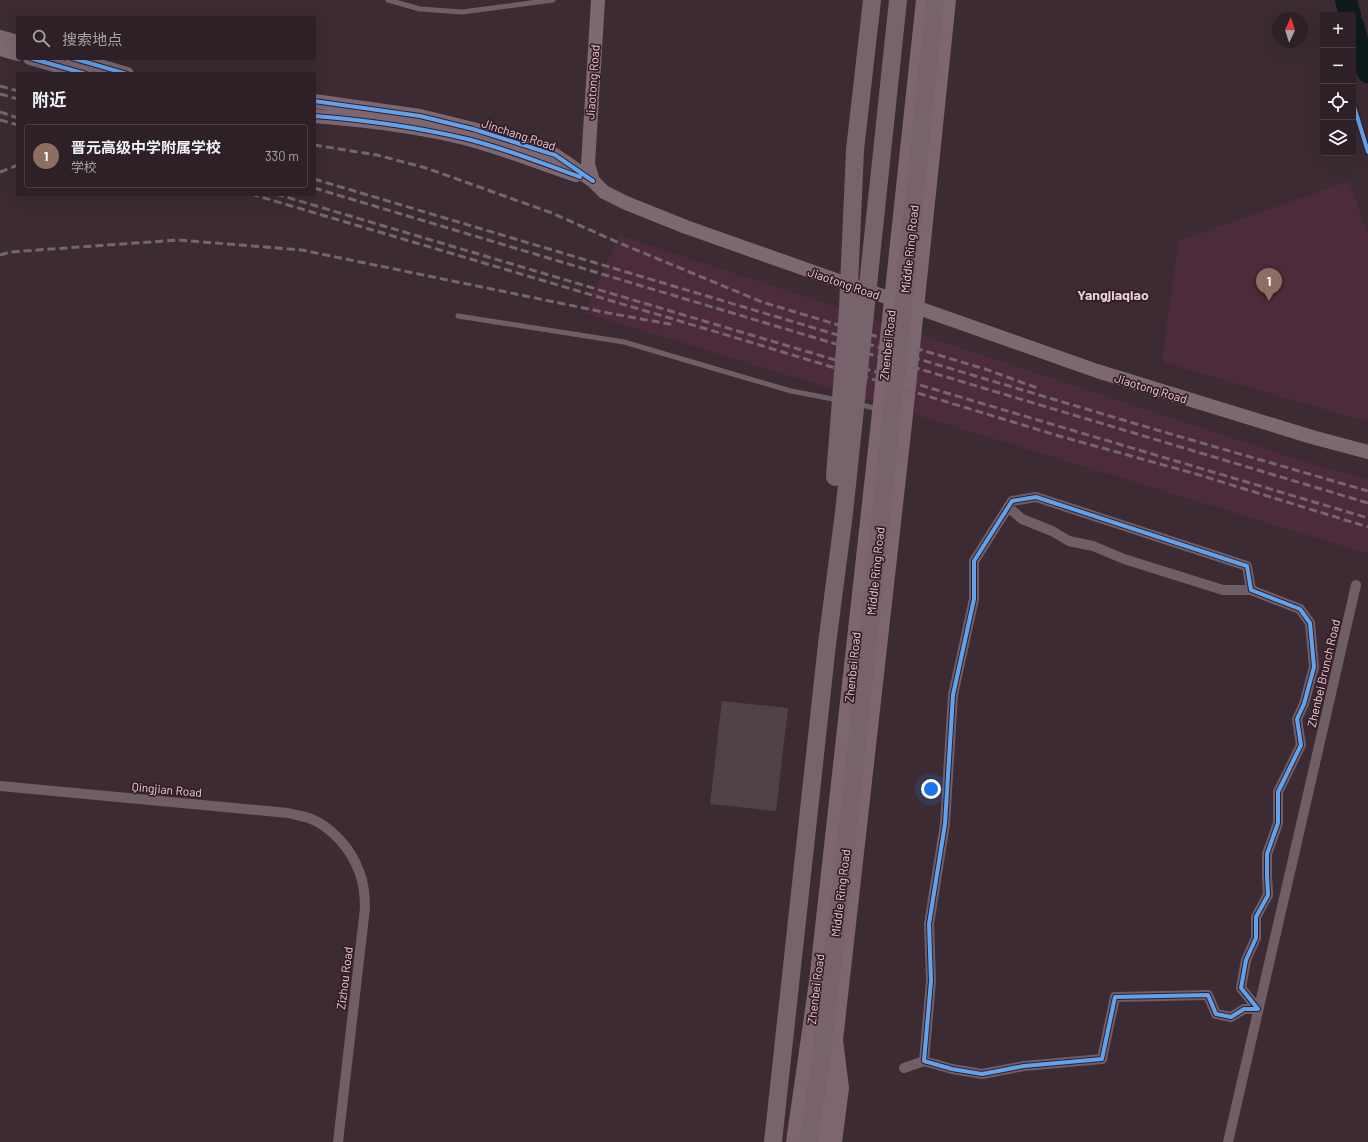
<!DOCTYPE html>
<html lang="zh">
<head>
<meta charset="utf-8">
<style>
	body { margin:0; font-family:Barlow,"Noto Sans SC",sans-serif; background:#392d32; color:#f1f3f6 }
	.controls { position:absolute; right:12px; top:12px; display:grid; overflow:hidden; border-radius:4px; box-shadow:0 4px 16px #0002 }
	.controls button { width:36px; height:36px; display:grid; place-items:center; padding:0; border:0; border-bottom:1px solid #483e43; background:#2d2026; color:#f1f3f6; font:20px sans-serif }
	.compass { position:absolute; left:1272px; top:12px; width:36px; height:36px; border-radius:50%; background:#2d2026; box-shadow:0 4px 16px #0002; rotate:4deg }
	.you { position:absolute; left:931px; top:789px; width:14px; height:14px; margin:-10px; border:3px solid #fff; border-radius:50%; background:#1a73e8; box-shadow:0 0 0 6px #1a73e833 }
	.badge { display:grid; place-items:center; width:26px; height:26px; border-radius:50%; background:#bca0f2; color:#fff; font-size:13px; font-weight:700 }
	.pin { position:absolute; translate:-50% -33px; filter:drop-shadow(0 1px 2px #0008) }
	.pin::after { content:''; position:absolute; top:21px; width:14px; height:12px; background:inherit; clip-path:polygon(0 0,100% 0,50% 100%) }
	.list { margin:0; padding:0; list-style:none }
	h2 { display:flex; justify-content:space-between; align-items:center; height:52px; margin:0; padding:0 16px; font-size:17px }
	h2 small { font-size:13px; font-weight:400; color:#a7a3a7 }
	.list li { display:grid; grid-template-columns:26px 1fr auto; gap:12px; align-items:center; box-sizing:border-box; height:64px; margin:0 8px 8px; padding:0 8px; border:1px solid #483e43; border-radius:4px }
	.list b { display:block; font-size:15px; white-space:nowrap }
	.list p { margin:0; font-size:13px; white-space:nowrap; color:#a7a3a7 }
	.list em { font-size:13px; font-style:normal; color:#a7a3a7 }
	.icon { flex:none; width:22px; height:22px; fill:none; stroke:currentColor; stroke-width:2; stroke-linecap:round; stroke-linejoin:round }
	.map { position:relative; flex:none; width:1368px; height:1142px; overflow:hidden }
	.search { position:absolute; background:#2d2026; box-shadow:0 4px 16px #0002; left:16px; top:16px; width:300px; height:44px; display:flex; align-items:center; gap:10px; box-sizing:border-box; padding:0 14px; border-radius:4px; color:#a7a3a7; font-size:15px }
	.panel { position:absolute; background:#2d2026; box-shadow:0 4px 16px #0002; left:16px; top:72px; width:300px; height:124px; border-radius:4px }
	.map>svg:first-child { display:block }
	.built { fill:#4c2b3a }
	.lines { fill:none; stroke-linecap:round; stroke-linejoin:round }
	.river { stroke:#0f1b1b; stroke-width:22 }
	.building { fill:#514249 }
	.lane { stroke:#705e66; stroke-width:5 }
	.street { stroke:#705e66; stroke-width:10 }
	.secondary { stroke:#7d6872; stroke-width:14 }
	.primary { stroke:#7d666f; stroke-width:16 }
	.highway { stroke:#78626c; stroke-width:18 }
	.rail { stroke:#75666d; stroke-width:3; stroke-dasharray:8 4; stroke-linecap:butt }
	.secondary-bridge { stroke:#7d6872; stroke-width:14 }
	.highway-bridge { stroke:#78626c; stroke-width:18 }
	.cycleway-casing { stroke:#371c28; stroke-width:6 }
	.cycleway { stroke:#60a3ed; stroke-width:4 }
	.labels { text-anchor:middle; dominant-baseline:central; stroke-width:3.5; stroke-linejoin:round; paint-order:stroke }
	.street-label { font-size:12px; fill:#e4d1d8; stroke:#371c28 }
	.quarter-label { font-size:14px; font-weight:bold; fill:#e4d1d8; stroke:#371c28 }
</style>
</head>
<body>
<div class="map">
<svg width="1368" height="1142" viewBox="0 0 1368 1142">
	<rect width="100%" height="100%" fill="#3c2b33"/>
	<path class="built" d="M1349 181 1368 235V422L1162 362 1178 241Z
		M619 235 1311 464 1368 479V554L585 313Z"/>
	<g class="lines">
		<path class="river" d="M1346 0 1350 15
			M1353 25 1363 62 1368 72"/>
	</g>
	<path class="building" d="M722 701 788 708 776 811 710 804Z"/>
	<g class="lines">
		<path class="lane" d="M388 0 420 9 462 12 553 0
			M458 316 624 342 791 391 838 400
			M858 404 878 409"/>
		<path class="street" d="M1036 497 1247 566 1251 590 1300 609 1310 623 1314 667 1304 704 1297 719 1301 745 1278 792V823L1267 854V875L1268 895 1256 917V938L1246 960 1241 988 1258 1009H1244L1231 1017 1216 1014 1208 995 1115 997 1102 1059 1024 1066 982 1074 952 1069 924 1061 931 981 929 924 945 824 953 695 974 599V561L1012 501Z
			M1008 507 1022 519 1052 531 1069 541 1093 546 1124 559 1223 590H1251
			M0 786 288 813C295 815 303 816 309 818 331 826 351 849 359 871 364 883 365 895 365 908L338 1142
			M904 1068 924 1061
			M1228 1142 1356 585"/>
		<path class="secondary" d="M598 0 588 164 593 181 604 192 626 203 686 227 819 274
			M0 37 18 42
			M0 49 18 54
			M30 58 86 74
			M72 58 127 74
			M314 101 420 116 473 129 555 155 593 181
			M314 116C365 120 418 126 468 139 505 149 540 163 576 175
			M924 310 1097 371 1312 437 1368 452"/>
		<path class="primary" d="M794 1142 817 982 879 422 924 0
			M821 1142 832 1062
			M834 1142 841 1088 835 1040 904 424 948 0"/>
		<path class="highway" d="M855 150 872 0
			M773 1142 827 644
			M808 1142 821 1061"/>
		<path class="rail" d="M0 86 18 91
			M0 94 18 99
			M0 112 18 118
			M0 120 18 125
			M314 145 377 155 426 168 552 213 617 242 762 302 988 370 1040 389
			M0 172 18 165
			M314 179 1150 428 1368 491
			M314 188 1368 503
			M251 194 720 333 1059 436 1196 474 1368 527
			M276 194 1368 518
			M0 255 10 252 178 240 302 250 608 313 675 325"/>
		<path class="secondary-bridge" d="M819 274 924 310"/>
		<path class="highway-bridge" d="M835 477 848 309 855 150
			M827 644 844 513 898 0
			M821 1061 852 792 935 0"/>
		<defs>
			<path id="cycleway" d="M30 58 86 74
				M72 58 127 74
				M314 101 420 116 473 129 555 155 593 181
				M1353 103 1368 152
				M314 116C365 120 417 127 467 139 504 148 544 164 580 177
				M1036 497 1247 566 1251 590 1300 609 1310 623 1314 667 1304 704 1297 719 1301 745 1278 792V823L1267 854V875L1268 895 1256 917V938L1246 960 1241 988 1258 1009H1244L1231 1017 1216 1014 1208 995 1115 997 1102 1059 1024 1066 982 1074 952 1069 924 1061 931 981 929 924 945 824 953 695 974 599V561L1012 501Z"/>
		</defs>
		<use href="#cycleway" class="cycleway-casing"/>
		<use href="#cycleway" class="cycleway"/>
	</g>
	<g class="labels">
		<g class="street-label">
			<text transform="translate(592 82) rotate(-86)">Jiaotong Road</text>
			<text transform="translate(519 134) rotate(18)">Jinchang Road</text>
			<text transform="translate(909 249) rotate(-84)">Middle Ring Road</text>
			<text transform="translate(844 283) rotate(19)">Jiaotong Road</text>
			<text transform="translate(887 345) rotate(-84)">Zhenbei Road</text>
			<text transform="translate(1151 388) rotate(17)">Jiaotong Road</text>
			<text transform="translate(875 571) rotate(-84)">Middle Ring Road</text>
			<text transform="translate(852 667) rotate(-84)">Zhenbei Road</text>
			<text transform="translate(1323 673) rotate(-77)">Zhenbei Brunch Road</text>
			<text transform="translate(167 789) rotate(5)">Qingjian Road</text>
			<text transform="translate(840 893) rotate(-83)">Middle Ring Road</text>
			<text transform="translate(344 978) rotate(-83)">Zizhou Road</text>
			<text transform="translate(815 989) rotate(-83)">Zhenbei Road</text>
		</g>
		<g class="quarter-label">
			<text x="1113" y="294">Yangjiaqiao</text>
		</g>
	</g>
</svg>
<div class="controls">
<button>+</button>
<button>−</button>
<button><svg class="icon" aria-label="locate" viewBox="0 0 24 24"><circle cx="12" cy="12" r="6"/><path d="M12 2v4M12 18v4M2 12h4M18 12h4"/></svg></button>
<button><svg class="icon" aria-label="layers" viewBox="0 0 24 24"><path d="M12 4l9 5-9 5-9-5zM3 14l9 5 9-5"/></svg></button>
</div>
<svg class="compass" viewBox="-18 -18 36 36"><path d="M0-13l5 13h-10z" fill="#e53935"/><path d="M0 13l5-13h-10z" fill="#a7a3a7"/></svg>
<div class="you"></div>
<div class="pin badge" style="left:1269px;top:301px;background:#8d6e63">1</div>
<div class="search"><svg class="icon" aria-label="search" viewBox="0 0 24 24"><circle cx="10" cy="10" r="6"/><path d="M15 15l6 6"/></svg>搜索地点</div>
<section class="panel">
<h2>附近<small></small></h2>
<ul class="list">
<li><span class="badge" style="background:#8d6e63">1</span><div><b>晋元高级中学附属学校</b><p>学校</p></div><em>330 m</em></li>
</ul>
</section>
</div>
</body>
</html>
